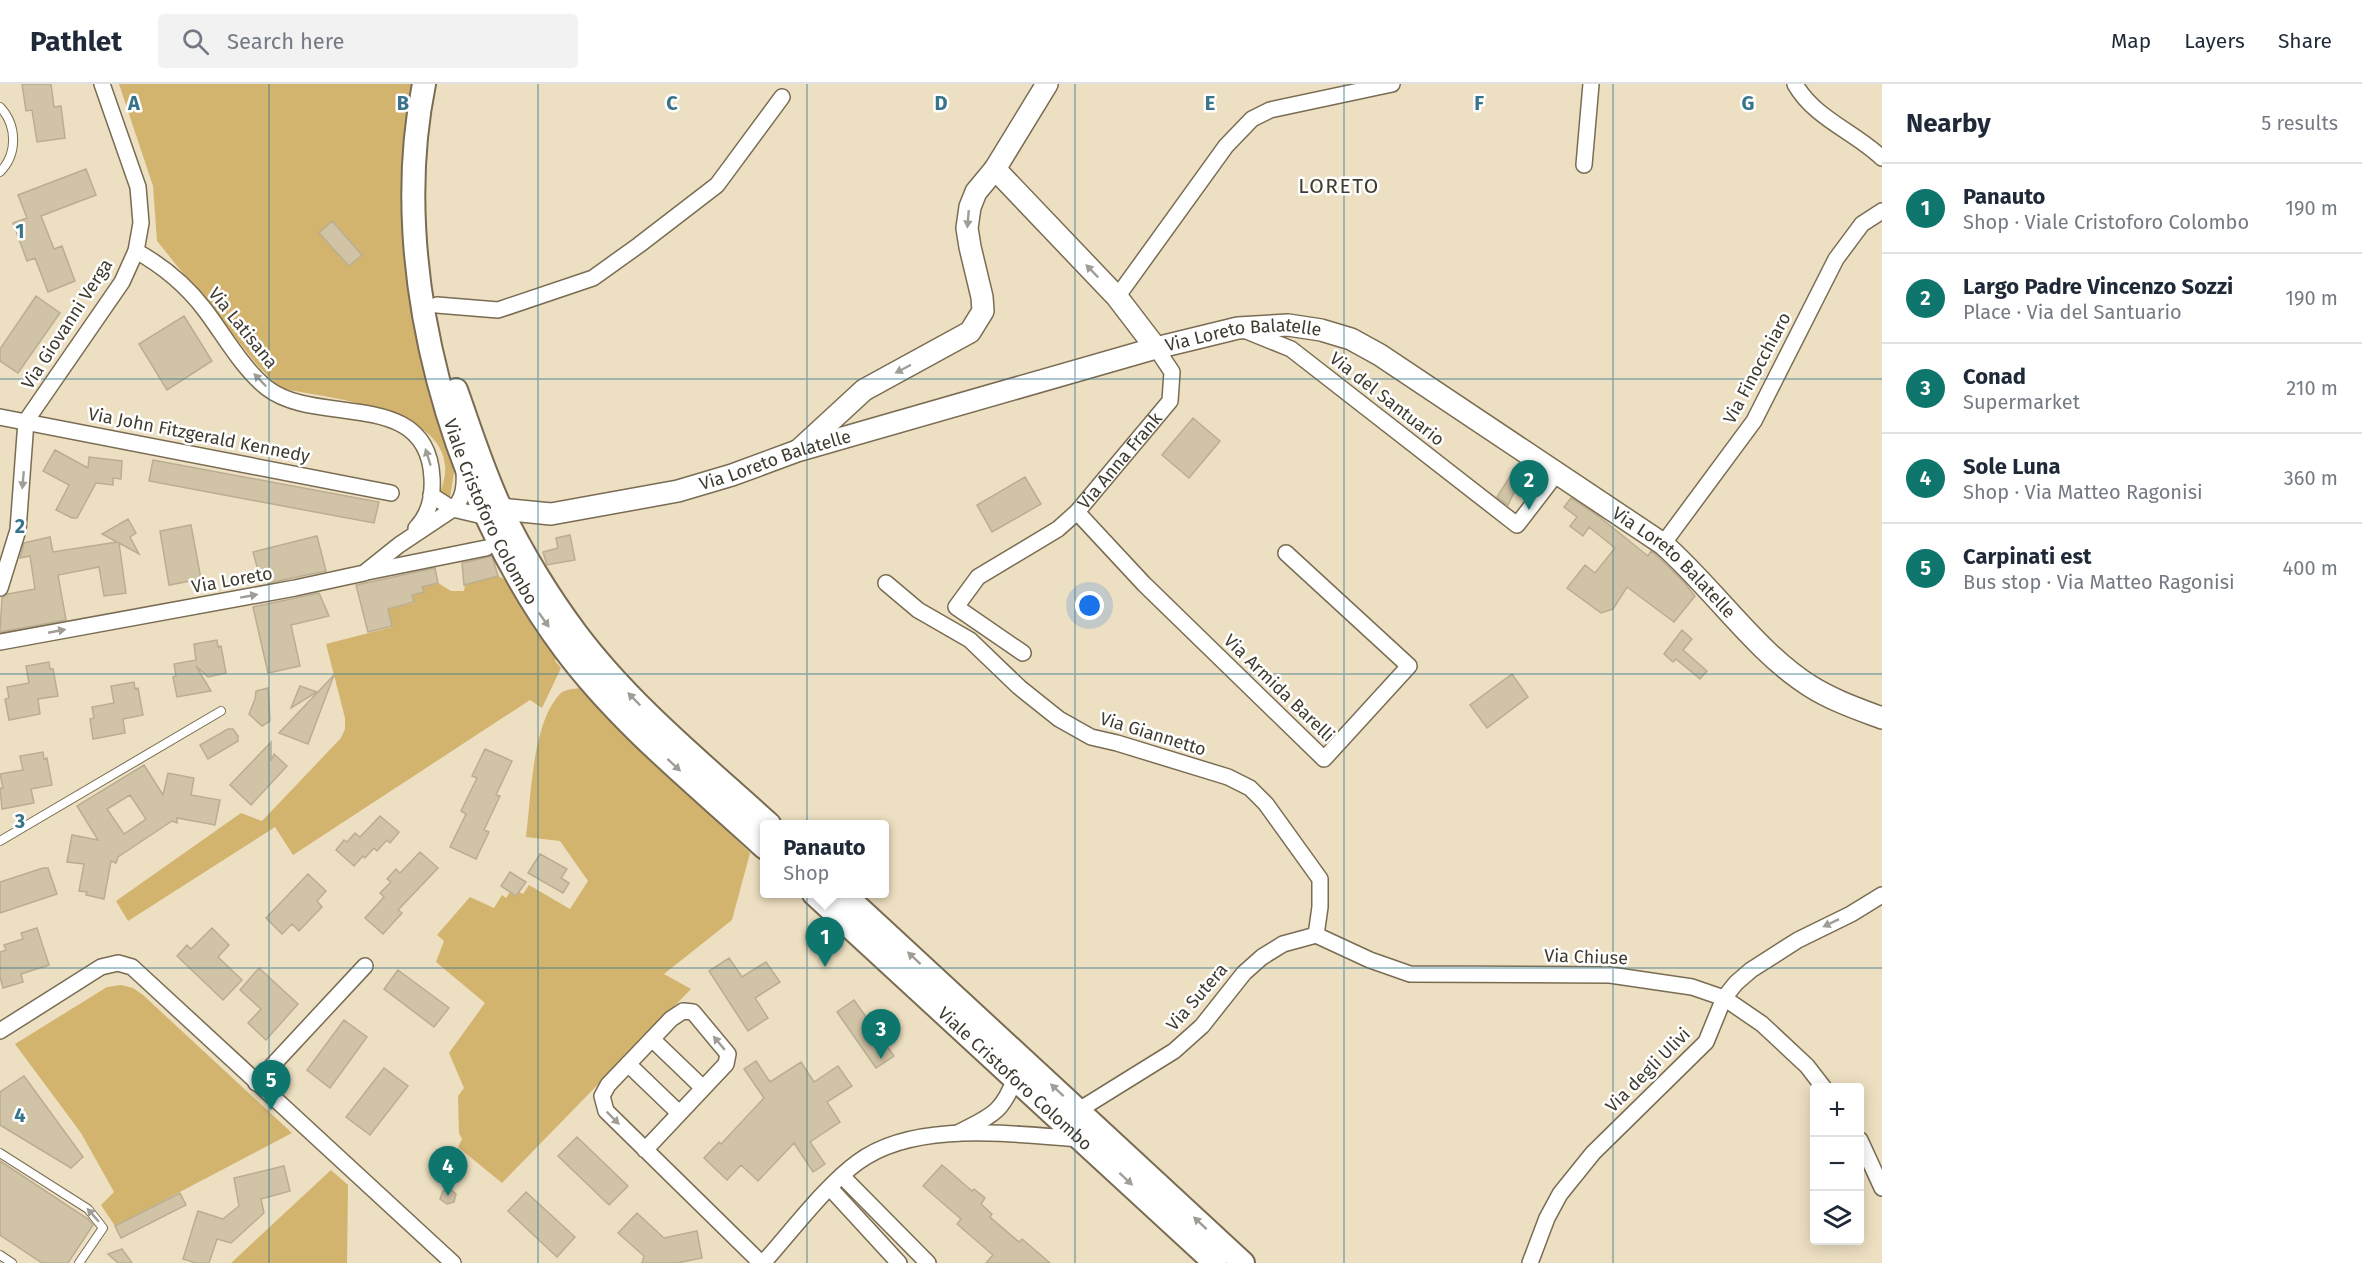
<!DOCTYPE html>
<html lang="en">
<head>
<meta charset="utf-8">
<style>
	body { margin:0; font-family:"Fira Sans",sans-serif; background:#f2f2f3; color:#1f2937 }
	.controls { position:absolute; right:18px; bottom:18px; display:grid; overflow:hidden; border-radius:6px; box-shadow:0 3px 15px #0003 }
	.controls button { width:54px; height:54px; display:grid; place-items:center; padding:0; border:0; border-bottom:2px solid #e0e1e3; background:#fff; color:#1f2937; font:30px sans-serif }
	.you { position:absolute; left:1090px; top:522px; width:21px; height:21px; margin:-15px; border:4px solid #fff; border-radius:50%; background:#1a73e8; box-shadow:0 0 0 9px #1a73e833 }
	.badge { display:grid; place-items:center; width:39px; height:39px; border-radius:50%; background:#0f766e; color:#fff; font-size:20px; font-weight:700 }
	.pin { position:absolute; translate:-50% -50px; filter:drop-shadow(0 2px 3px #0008) }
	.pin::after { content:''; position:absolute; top:32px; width:21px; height:18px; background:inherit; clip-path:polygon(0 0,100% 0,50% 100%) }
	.popup { position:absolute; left:760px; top:736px; width:129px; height:78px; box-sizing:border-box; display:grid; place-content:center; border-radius:6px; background:#fff; filter:drop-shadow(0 2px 4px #0005); font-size:20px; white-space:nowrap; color:#747a83 }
	.popup b { font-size:22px; color:#1f2937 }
	.popup::after { content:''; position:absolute; left:50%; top:100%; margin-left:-12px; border:12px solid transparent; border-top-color:#fff }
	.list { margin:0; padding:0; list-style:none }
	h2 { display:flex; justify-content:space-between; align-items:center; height:78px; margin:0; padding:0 24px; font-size:26px }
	h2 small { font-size:20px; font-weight:400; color:#747a83 }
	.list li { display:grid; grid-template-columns:39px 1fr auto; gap:18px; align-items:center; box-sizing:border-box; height:90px; padding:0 24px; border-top:2px solid #e0e1e3 }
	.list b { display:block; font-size:22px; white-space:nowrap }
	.list p { margin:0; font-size:20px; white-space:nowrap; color:#747a83 }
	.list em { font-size:20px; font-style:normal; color:#747a83 }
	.icon { flex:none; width:33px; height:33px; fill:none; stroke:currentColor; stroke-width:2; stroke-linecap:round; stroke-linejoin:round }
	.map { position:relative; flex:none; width:1882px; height:1179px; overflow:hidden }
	header { display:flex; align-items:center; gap:36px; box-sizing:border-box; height:84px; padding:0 30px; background:#fff; border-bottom:2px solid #e0e1e3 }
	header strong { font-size:28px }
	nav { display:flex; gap:33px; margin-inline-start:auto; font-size:21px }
	.search { width:420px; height:54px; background:#f2f2f3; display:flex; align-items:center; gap:15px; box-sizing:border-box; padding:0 21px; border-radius:6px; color:#747a83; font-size:22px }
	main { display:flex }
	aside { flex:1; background:#fff }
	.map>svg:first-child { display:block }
	.green { fill:#d3b46f }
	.building { fill:#d1c3a6; stroke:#baad91; stroke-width:1.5; fill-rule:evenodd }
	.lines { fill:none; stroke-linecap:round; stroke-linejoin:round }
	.lane-casing { stroke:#796c52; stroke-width:10 }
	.street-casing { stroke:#796c52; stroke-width:18 }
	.secondary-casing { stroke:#796c52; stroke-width:24 }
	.primary-casing { stroke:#796c52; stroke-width:26 }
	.lane { stroke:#fff; stroke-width:8 }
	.street { stroke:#fff; stroke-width:15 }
	.secondary { stroke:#fff; stroke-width:21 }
	.primary { stroke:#fff; stroke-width:22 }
	.oneway { fill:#a09d97 }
	.grid { fill:none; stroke:#37748b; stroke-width:1.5; stroke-opacity:0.55 }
	.labels { text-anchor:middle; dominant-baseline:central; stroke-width:5; stroke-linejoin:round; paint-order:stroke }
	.street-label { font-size:18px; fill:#403b2f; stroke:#fff }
	.quarter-label { font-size:21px; letter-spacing:1.5px; fill:#403b2f; stroke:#fff }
	.grid-label { font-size:20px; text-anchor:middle; font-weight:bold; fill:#37748b; stroke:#fff; stroke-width:5; stroke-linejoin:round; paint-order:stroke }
</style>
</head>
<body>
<header>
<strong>Pathlet</strong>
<div class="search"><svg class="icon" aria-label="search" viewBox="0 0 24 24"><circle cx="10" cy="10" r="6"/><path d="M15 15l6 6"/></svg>Search here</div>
<nav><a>Map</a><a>Layers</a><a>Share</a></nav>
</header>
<main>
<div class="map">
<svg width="1882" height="1179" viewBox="0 0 1882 1179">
	<rect width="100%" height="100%" fill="#eddfc1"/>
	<path class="green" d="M119 0H415L407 52 454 389 450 413 440 408C474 327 333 315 284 305L275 299 258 282 157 157 153 102Z
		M498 492 511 499 557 569 555 577 561 584 542 624 530 616 293 771 275 743 128 837 116 817 241 729 262 737 341 654 345 645V634L326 560 392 543 388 525 414 519 412 511 423 508 422 503 438 499 451 507H464L465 501Z
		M581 604 588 607 750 769 732 836 664 890 691 905 502 1099 458 1063 462 1055 459 1049 458 1012 464 1004 449 969 485 919 436 878 444 857 437 851 470 813 494 824 502 811 506 814 510 808 516 811 519 808 523 810 529 801 570 825 588 797 560 757 526 753C531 714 532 641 559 611 564 605 573 605 581 604Z
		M121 901 133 904 143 911 292 1049 115 1142 101 1121 114 1108 81 1049 15 960 107 903Z
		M331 1086 348 1101 347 1179H231Z"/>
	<path class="building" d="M22 0H51L54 23 61 22 65 54 37 58 32 26 26 27Z
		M86 85 96 111 41 132 54 165 62 162 75 197 48 208 35 174 27 177 13 139 27 134 18 111Z
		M332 137 362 171 349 182 319 149Z
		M36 212 60 229 18 289 0 277V265Z
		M184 232 212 277 167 306 139 260Z
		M1193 334 1220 357 1189 394 1162 371Z
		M55 366 88 384 89 373 122 377 121 395 113 394V401L96 399 77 434H72L56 426 69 401 43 387Z
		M153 376 379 418 374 439 149 397Z
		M1516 383 1524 387 1508 421 1497 413Z
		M1025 393 1041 420 992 448 977 421Z
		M1571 414 1597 431 1648 472 1651 467 1655 470 1684 498 1695 512 1674 538 1627 503 1613 525 1601 529 1567 504 1585 481 1595 489 1615 464 1589 443 1583 452 1570 442 1577 433 1564 423Z
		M128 435 136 449 130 453 139 470 119 459 126 509 104 512 99 483 58 491 66 536 0 548 2 514 8 510 35 505 30 472 20 474 24 459 50 453 53 468 117 458 102 450Z
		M191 441 201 495 169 501 160 447Z
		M570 451 575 476 547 481 543 468 558 464 556 454Z
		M317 452 326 487 268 499 266 488 259 490 253 468Z
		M492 472 498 492 464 501 462 479Z
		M435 484 438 499 422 503 424 508 412 511 414 518 388 525 392 542 368 548 356 501Z
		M319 509 329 532 291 541 300 582 268 589 253 523Z
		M1682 546 1692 555 1683 566 1707 587 1700 595 1676 575 1673 578 1664 570Z
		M217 556 218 563 221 562 226 589 208 593 196 582 211 607 177 613 173 593 176 592 174 580 196 576 194 560Z
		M49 578 50 585H53L58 612 38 615 40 630 9 636 5 615 9 614 7 603 29 599 26 582Z
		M1512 590 1528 613 1487 644 1470 621Z
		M334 591 308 660 279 649Z
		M134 598 135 605 138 604 143 631 123 635 125 649 93 655 90 635 94 634 92 623 114 619 111 602Z
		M300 602 317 608 291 624Z
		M268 604 270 637 262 642 249 630 255 615 256 607Z
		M228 645H233L238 652V657L208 675 200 661Z
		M271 658V677L274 670 287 682 251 721 230 701Z
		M485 665 512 677 496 711 500 712 484 746 489 748 476 775 450 763 466 730 461 727 477 694 472 692Z
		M43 668 44 675 47 674 52 701 31 705 34 719 2 725 0 704H3L0 690 23 686 20 672Z
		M144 681 163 711 168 689 194 694 191 711 220 716 215 741 177 734V739L172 737 118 773 116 779 111 777 104 815 86 811 87 808 79 807 84 780 67 778 72 751 98 756 77 722ZM130 711 146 735 124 750 107 725Z
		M380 732 399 748 390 759 387 756 377 767 374 764 365 774 363 772 354 782 336 766 344 756 347 758 355 749 360 753Z
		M420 768 438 784 398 826 402 829 383 850 365 834 384 813 380 809 391 798 387 795 396 785 400 789Z
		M540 770 567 785 561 794 569 799 563 809 528 789Z
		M43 784H48L57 810 0 829V798Z
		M510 788 526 798 516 812 501 802Z
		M308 790 326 807 317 817 322 823 299 847 292 840 282 850 266 834Z
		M37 844 49 881 21 890 23 898 3 904 0 893V868L6 866 4 861 23 855 21 849Z
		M212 844 229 861 218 873 242 896 223 916 177 872 187 861 191 865Z
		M729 874 742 893 766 878 780 898 755 914 768 934 748 947 709 887Z
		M259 884 298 920 266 956 248 939 261 925 240 906Z
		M398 886 449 924 434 943 384 905Z
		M854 916 894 972 876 984 837 928Z
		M344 936 367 953 330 1004 307 986Z
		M756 977 770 998 801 978 814 998 838 982 852 1002 827 1018 840 1038 810 1058 825 1080 813 1088 794 1059 758 1097 741 1081 727 1096 704 1074 719 1058 721 1060 764 1014 744 985Z
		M384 984 408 1002 370 1051 346 1033Z
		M24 992 83 1073 71 1084 0 1041V1008Z
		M577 1053 628 1102 609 1121 558 1072Z
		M0 1077 88 1135 93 1141 68 1179H42L0 1151Z
		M942 1081 972 1107 974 1105 985 1114 981 1120 992 1130 990 1133 1019 1158 1022 1155 1050 1179H986L993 1171 957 1140 961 1135 923 1102Z
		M284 1082 290 1107 261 1115 264 1129 231 1159 217 1155 209 1179H196L183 1175 198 1127 223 1135 239 1122 234 1094Z
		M450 1105 456 1110 454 1118 447 1120 440 1115 443 1107Z
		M526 1108 575 1153 557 1173 508 1127Z
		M180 1109 186 1121 121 1154 115 1142Z
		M637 1129 664 1154 697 1147 702 1174 677 1179H642L644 1172 618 1149Z
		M122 1165 132 1179H118L108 1170Z"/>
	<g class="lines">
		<defs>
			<path id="lane" d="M0 23C17 41 18 70 0 88
				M0 757 221 627
				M0 1069 88 1125 103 1144 79 1179
				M0 1171 12 1179"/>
			<g id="street">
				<path d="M1795 0C1814 34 1855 48 1882 74"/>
				<path d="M1584 81 1591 0"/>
				<path d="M136 167C163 182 186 201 205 226 224 251 242 284 267 304 317 343 428 303 432 394 433 412 429 431 416 444"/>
				<path d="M1117 213 1226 62 1252 35 1270 26 1392 0"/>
				<path d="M437 221 498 226 593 194 639 161 717 101 782 13"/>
				<path d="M1244 246 1291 265 1517 441 1557 389"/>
				<path d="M0 333 391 409"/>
				<path d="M431 411 453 425C464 414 465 402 464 386"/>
				<path d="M1077 428 1144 500 1324 675 1409 582 1286 469"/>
				<path d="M1663 460 1754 337 1836 175 1862 140 1882 127"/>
				<path d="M367 488 486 464"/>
				<path d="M886 499 918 526 970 556 1019 603 1059 635 1091 653 1117 659 1228 693 1250 704 1266 720 1320 795V823L1316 851"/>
				<path d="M0 504 18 446 26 337 122 198 136 167 141 139 138 103 102 0"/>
				<path d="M0 558 295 504 364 489 399 461 453 425 487 433"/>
				<path id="s1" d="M1023 569 956 523 978 493 1058 445 1077 428 1170 317 1172 288 1156 264"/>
				<path d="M1316 851 1370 876 1410 890 1610 891 1692 903 1724 914 1762 940 1807 982 1824 1004"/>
				<path d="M0 947 101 883 118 879 132 883 453 1179"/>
				<path d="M652 955 703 1004"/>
				<path d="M628 980 679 1029"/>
				<path d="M256 999 365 882"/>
				<path d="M1079 1026 1174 967 1202 942 1244 889 1262 873 1283 860 1316 851"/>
				<path d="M958 1049C990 1032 1002 1030 1015 994"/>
				<path d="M1860 1056 1882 1104"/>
				<path d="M645 1066 726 980 728 970 693 928 683 927 671 935 608 1001 602 1012 606 1027 761 1179"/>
				<path d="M842 1092 928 1179"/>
				<path d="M830 1104 899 1179"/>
				<path d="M763 1179C791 1148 826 1101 858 1078 916 1035 1015 1051 1083 1055"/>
				<path d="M1530 1179 1547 1134 1560 1110 1593 1069 1706 958 1724 914 1736 899 1751 886 1798 856 1851 830 1882 811"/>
			</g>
			<g id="secondary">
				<path d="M995 85 1117 213 1156 264"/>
				<path d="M800 365 864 306 970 248 983 227 982 213 970 163 967 144 970 123 976 108 995 85 1047 0"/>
				<path id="s2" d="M487 432 501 425 551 430 678 407 732 391 797 367 1156 264 1238 244 1288 241 1321 246 1351 255 1380 271 1663 460C1712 503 1757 569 1810 602 1832 616 1858 625 1882 634"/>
			</g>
			<g id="primary">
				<path id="s3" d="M424 0C386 186 453 416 565 566 621 641 697 701 765 764"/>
				<path d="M456 306C470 345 483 387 501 425 520 466 549 513 576 549 630 621 703 680 769 740"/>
				<path id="s4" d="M814 810 1215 1179"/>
				<path d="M844 810 1243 1179"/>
			</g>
		</defs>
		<use href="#lane" class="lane-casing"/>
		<use href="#street" class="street-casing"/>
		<use href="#secondary" class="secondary-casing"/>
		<use href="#primary" class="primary-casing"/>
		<use href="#lane" class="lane"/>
		<use href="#street" class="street"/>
		<use href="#secondary" class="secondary"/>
		<use href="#primary" class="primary"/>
	</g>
	<defs><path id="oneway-solid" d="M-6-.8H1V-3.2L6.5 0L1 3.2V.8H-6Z" transform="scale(1.5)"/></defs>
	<g class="oneway">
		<use href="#oneway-solid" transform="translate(968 135) rotate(95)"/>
		<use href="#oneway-solid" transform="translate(1092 187) rotate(-134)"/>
		<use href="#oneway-solid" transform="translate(903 285) rotate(152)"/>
		<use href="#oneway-solid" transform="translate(260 296) rotate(-134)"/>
		<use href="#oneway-solid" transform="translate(428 373) rotate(-107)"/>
		<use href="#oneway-solid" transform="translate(23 396) rotate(95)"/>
		<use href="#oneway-solid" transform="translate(249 512) rotate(-10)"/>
		<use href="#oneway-solid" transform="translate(544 536) rotate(55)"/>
		<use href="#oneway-solid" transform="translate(57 547) rotate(-11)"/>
		<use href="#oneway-solid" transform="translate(634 615) rotate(-134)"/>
		<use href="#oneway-solid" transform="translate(674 681) rotate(43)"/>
		<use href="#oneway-solid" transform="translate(1831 839) rotate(154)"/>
		<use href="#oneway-solid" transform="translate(914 874) rotate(-137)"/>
		<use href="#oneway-solid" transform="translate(719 959) rotate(-130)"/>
		<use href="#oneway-solid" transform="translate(1057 1006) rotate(-137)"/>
		<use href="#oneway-solid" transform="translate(613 1034) rotate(45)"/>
		<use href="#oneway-solid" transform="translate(1126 1095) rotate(43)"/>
		<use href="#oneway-solid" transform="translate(93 1131) rotate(-131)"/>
		<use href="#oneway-solid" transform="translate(1200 1139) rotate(-137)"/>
	</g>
	<path class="grid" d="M269 0V1179M538 0V1179M807 0V1179M1075 0V1179M1344 0V1179M1613 0V1179M0 295H1882M0 590H1882M0 884H1882"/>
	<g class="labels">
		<g class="street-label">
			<text transform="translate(67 240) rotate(-57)">Via Giovanni Verga</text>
			<text transform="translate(243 244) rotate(51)">Via Latisana</text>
			<text stroke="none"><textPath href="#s2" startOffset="783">Via Loreto Balatelle</textPath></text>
			<text transform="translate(1757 284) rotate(-62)">Via Finocchiaro</text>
			<text transform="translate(1387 315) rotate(38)">Via del Santuario</text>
			<text transform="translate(199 351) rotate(11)">Via John Fitzgerald Kennedy</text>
			<text stroke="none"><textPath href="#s2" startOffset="297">Via Loreto Balatelle</textPath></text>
			<text stroke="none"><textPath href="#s1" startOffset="304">Via Anna Frank</textPath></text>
			<text stroke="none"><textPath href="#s3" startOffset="441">Viale Cristoforo Colombo</textPath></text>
			<text stroke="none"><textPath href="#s2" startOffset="1287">Via Loreto Balatelle</textPath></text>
			<text transform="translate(232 496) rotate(-10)">Via Loreto</text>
			<text transform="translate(1279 604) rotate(44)">Via Armida Barelli</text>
			<text transform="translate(1153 650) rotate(17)">Via Giannetto</text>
			<text transform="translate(1586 873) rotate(2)">Via Chiuse</text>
			<text transform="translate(1197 913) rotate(-49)">Via Sutera</text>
			<text transform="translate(1648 986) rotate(-45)">Via degli Ulivi</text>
			<text stroke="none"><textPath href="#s4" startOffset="273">Viale Cristoforo Colombo</textPath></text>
		</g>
		<g class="quarter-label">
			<text x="1339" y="102">LORETO</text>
		</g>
	</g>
	<g class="grid-label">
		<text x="134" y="26">A</text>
		<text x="403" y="26">B</text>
		<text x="672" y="26">C</text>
		<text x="941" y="26">D</text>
		<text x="1210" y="26">E</text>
		<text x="1479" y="26">F</text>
		<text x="1748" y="26">G</text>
		<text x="20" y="154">1</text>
		<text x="20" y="449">2</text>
		<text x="20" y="744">3</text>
		<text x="20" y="1038">4</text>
	</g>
</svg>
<div class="controls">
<button>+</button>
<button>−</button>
<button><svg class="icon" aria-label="layers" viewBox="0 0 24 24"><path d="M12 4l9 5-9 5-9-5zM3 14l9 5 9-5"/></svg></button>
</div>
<div class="you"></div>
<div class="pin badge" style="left:825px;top:883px">1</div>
<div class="popup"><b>Panauto</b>Shop</div>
<div class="pin badge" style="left:1529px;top:426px">2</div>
<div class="pin badge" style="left:881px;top:975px">3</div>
<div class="pin badge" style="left:448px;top:1112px">4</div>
<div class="pin badge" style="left:271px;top:1026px">5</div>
</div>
<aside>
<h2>Nearby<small>5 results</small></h2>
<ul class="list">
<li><span class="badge">1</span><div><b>Panauto</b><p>Shop · Viale Cristoforo Colombo</p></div><em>190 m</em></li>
<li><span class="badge">2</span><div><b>Largo Padre Vincenzo Sozzi</b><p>Place · Via del Santuario</p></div><em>190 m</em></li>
<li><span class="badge">3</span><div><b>Conad</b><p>Supermarket</p></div><em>210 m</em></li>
<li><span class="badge">4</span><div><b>Sole Luna</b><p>Shop · Via Matteo Ragonisi</p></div><em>360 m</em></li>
<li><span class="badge">5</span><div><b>Carpinati est</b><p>Bus stop · Via Matteo Ragonisi</p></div><em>400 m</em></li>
</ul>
</aside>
</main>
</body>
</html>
